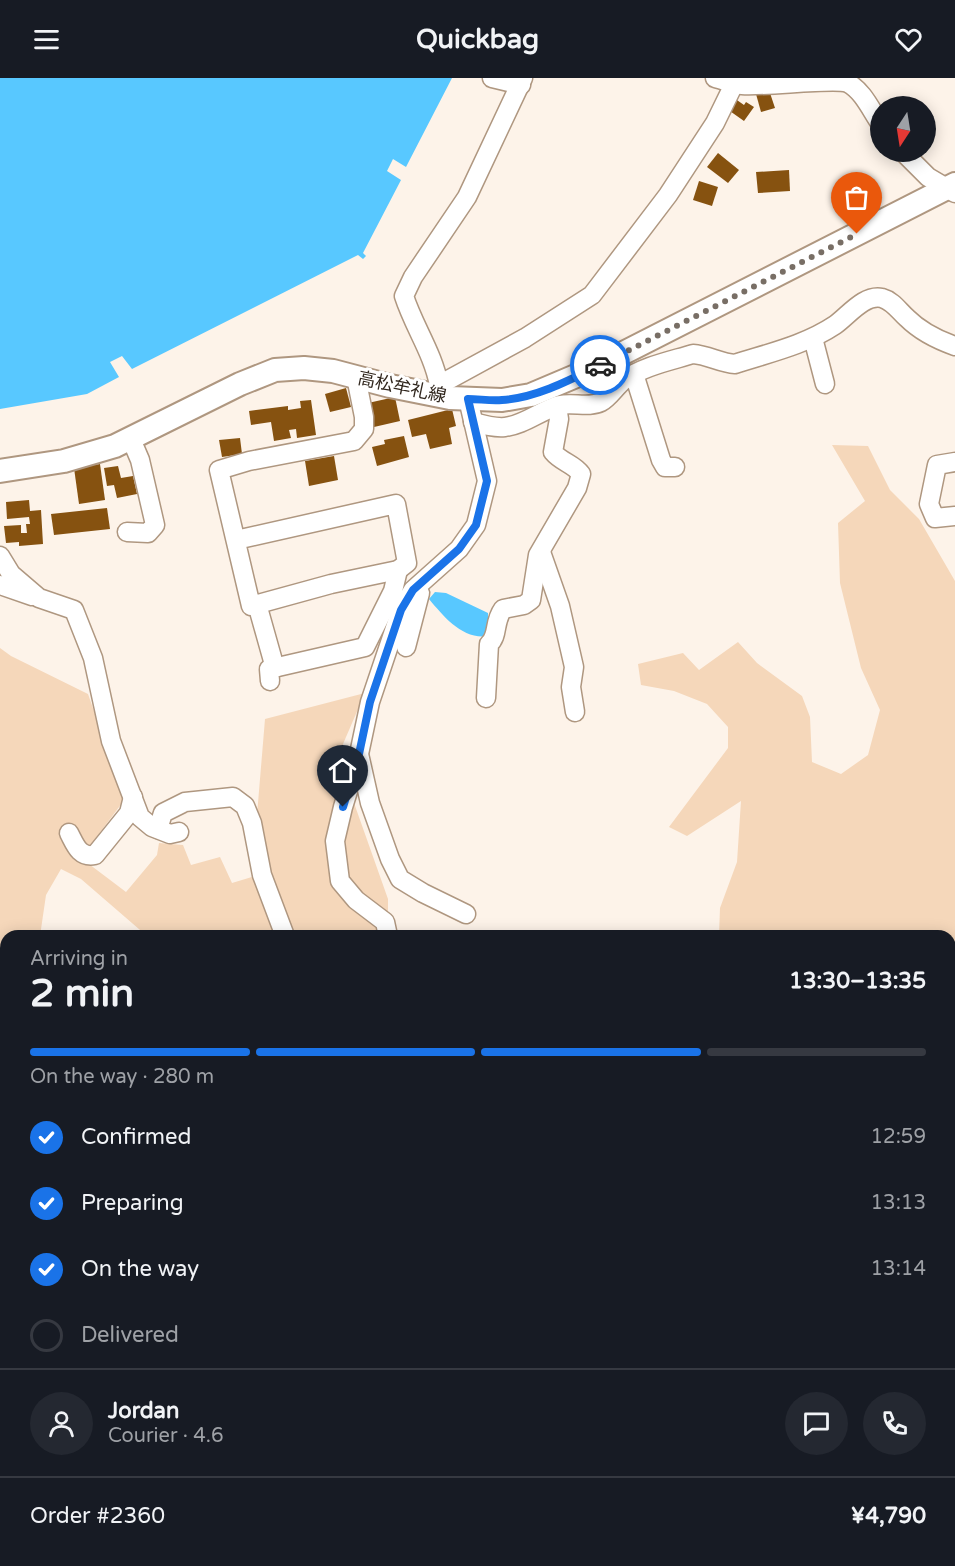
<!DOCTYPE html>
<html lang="en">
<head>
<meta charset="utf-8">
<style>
  :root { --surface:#171b24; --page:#242831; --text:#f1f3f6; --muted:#9ea1a6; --line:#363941; --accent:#1a73e8 }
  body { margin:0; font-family:"Varela Round","Noto Sans JP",sans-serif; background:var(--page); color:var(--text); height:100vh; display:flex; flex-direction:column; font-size:22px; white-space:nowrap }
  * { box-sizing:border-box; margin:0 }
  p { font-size:20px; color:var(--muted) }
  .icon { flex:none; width:33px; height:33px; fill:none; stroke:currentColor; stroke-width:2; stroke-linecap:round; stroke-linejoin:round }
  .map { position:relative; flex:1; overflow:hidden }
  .drawer { position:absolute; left:0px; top:852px; width:956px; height:636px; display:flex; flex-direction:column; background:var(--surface); border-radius:18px 18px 0 0; box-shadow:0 3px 15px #0003 }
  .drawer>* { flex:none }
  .needle { width:39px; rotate:192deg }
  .fabs { position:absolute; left:870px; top:18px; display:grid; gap:12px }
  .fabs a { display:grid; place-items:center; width:66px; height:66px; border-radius:50%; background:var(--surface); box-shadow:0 3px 15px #0003; font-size:30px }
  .pin { position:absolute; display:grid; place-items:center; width:51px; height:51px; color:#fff; margin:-62px -26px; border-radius:50% 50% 50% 0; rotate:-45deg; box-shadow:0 0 6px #0007 }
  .pin .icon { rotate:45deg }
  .courier { position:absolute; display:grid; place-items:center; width:60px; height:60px; margin:-30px; border:4px solid #1a73e8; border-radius:50%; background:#fff; color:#222; box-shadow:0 2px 8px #0007 }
  .overview em { font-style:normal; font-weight:800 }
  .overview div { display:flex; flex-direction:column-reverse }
  .overview { display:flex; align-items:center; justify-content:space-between; height:102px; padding:0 30px }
  h1 { font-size:39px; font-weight:800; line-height:45px }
  .bar { display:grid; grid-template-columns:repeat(4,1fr); gap:9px 6px; align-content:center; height:72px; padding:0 30px }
  .bar i { height:8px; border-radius:4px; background:var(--line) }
  .bar .selected { background:var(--accent) }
  .bar p { grid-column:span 4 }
  .line { display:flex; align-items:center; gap:15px; padding:0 30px; border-top:2px solid var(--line) }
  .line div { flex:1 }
  .round { display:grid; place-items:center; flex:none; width:63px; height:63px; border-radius:32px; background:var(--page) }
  ol { padding:0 30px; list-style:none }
  li { display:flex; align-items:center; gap:18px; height:66px }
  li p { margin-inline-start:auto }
  li .icon { padding:6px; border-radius:50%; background:var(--accent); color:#fff; stroke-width:4 }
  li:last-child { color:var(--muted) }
  li i { width:33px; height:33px; border:3px solid var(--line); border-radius:50% }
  header { display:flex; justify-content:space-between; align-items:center; height:78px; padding:0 30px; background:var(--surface); font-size:27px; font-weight:800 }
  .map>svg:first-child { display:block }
  .green { fill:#f5d7ba }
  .water { fill:#58c8ff }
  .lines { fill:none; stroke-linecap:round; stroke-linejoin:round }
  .river { stroke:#58c8ff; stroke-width:26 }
  .building { fill:#865210 }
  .minor-casing { stroke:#af9780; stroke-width:21 }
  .major-casing { stroke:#af9780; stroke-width:26 }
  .minor { stroke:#fff; stroke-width:18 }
  .major { stroke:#fff; stroke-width:22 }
  .done { stroke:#786e65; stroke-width:6; stroke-dasharray:0 10.8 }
  .route { stroke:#1a73e8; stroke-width:8 }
  .labels { text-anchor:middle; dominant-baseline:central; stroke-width:6; stroke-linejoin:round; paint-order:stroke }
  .street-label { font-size:18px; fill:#31271e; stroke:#fff }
</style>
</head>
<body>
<header><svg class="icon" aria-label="menu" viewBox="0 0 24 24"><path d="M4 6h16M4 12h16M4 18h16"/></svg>Quickbag<svg class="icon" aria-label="heart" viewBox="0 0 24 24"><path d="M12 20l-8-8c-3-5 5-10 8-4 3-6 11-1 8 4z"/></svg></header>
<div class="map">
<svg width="955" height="1488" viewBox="0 0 955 1488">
  <rect width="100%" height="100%" fill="#fdf3e9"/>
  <path class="green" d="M832,367l36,1 22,44 29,29 36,62v985h-955v-918l11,8 77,38 37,105 -44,59 45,34 31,-37 2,-12 24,2 8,20 29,-8 12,26 33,-10 -8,-58 8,-96 100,-26 -22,51 5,42 40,113v37h-241l-66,-57 -20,-10 -15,26 -6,41h-34v624h944v-624h-231l1,-28 17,-46 4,-61 -54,35 -18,-9 59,-79v-21l-21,-23 -33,-13 -33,-6 -3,-21 45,-11 16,17 39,-28 19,21 45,33 8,21 2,45 29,12 27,-19 12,-45 -19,-42 -21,-85 -2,-60 27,-22z"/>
  <g class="water">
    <path d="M0,0h452l-46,89 -13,-8 -6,12 14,9 -38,73 3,3 -3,3 -5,-4 -226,114 -10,-13 -12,6 9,15 -32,17 -87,15z"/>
    <path d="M435,514l11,1 42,20v23c-25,4 -44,-19 -59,-37z"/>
  </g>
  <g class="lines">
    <g class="river">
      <path d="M0,1329h6"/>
      <path d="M433,1482l2,6"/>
    </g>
  </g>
  <g class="building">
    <path d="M769,12l6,18 -14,4 -5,-18z"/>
    <path d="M734,20l10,7 2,-3 8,5 -10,14 -17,-12z"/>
    <path d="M718,75l21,17 -11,13 -21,-16z"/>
    <path d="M789,92l1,21 -32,2 -2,-21z"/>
    <path d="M699,103l19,6 -6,19 -19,-6z"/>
    <path d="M346,310l5,19 -21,5 -5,-18z"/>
    <path d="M395,319l5,24 -26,6 -6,-24z"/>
    <path d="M311,322l5,35 -19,3 -1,-9 -7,1 2,8 -17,3 -3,-19 -20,3 -2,-14 39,-5v4l13,-2 -1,-7z"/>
    <path d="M452,331l4,17 -7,2 3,16 -22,5 -4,-15 -14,3 -4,-17z"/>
    <path d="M404,358l5,21 -32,9 -5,-19 13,-3 -1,-4z"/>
    <path d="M240,360l2,16 -20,3 -3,-17z"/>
    <path d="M334,378l4,24 -29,6 -4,-25z"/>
    <path d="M100,386l5,36 -26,4 -5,-36z"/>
    <path d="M118,388l3,12 12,-2 4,18 -20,4 -3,-13 -7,1 -3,-18z"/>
    <path d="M29,422l1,11 11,-1 2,34 -24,2v-4l-13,1 -2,-17 17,-1v8h6l-1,-9h4l-1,-7 -22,2 -1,-17z"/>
    <path d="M107,430l3,21 -56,6 -3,-21z"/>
  </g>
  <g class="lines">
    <g class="minor-casing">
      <g id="minor">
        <path d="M492,0l29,7"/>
        <path d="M715,0c9,2 18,7 27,7 23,2 92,-7 106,-2 15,8 23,27 32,40"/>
        <path d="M903,74l25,25 27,16"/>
        <path d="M813,260l12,46"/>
        <path d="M634,296l27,86 4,7h10"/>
        <path d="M439,307c-6,-32 -25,-58 -35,-89l9,-19 54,-80 56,-119"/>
        <path d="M435,317l4,-10 86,-47 67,-43 76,-100 47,-72 22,-45"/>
        <path d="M473,344c11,3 21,6 32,5 19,-2 36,-17 55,-22 13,-3 29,3 41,-3 9,-5 15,-16 23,-22 20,-14 46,-19 69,-26 15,1 27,9 42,10 34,-11 70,-19 100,-39 13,-9 29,-31 47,-27 11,3 17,13 25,20 13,13 31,22 48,28"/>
        <path d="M955,384l-18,3 -8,39 6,14 20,-2"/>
        <path d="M127,454l21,1 7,-8 -15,-65 -9,-21"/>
        <path d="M236,462l160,-36 11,59 -9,7 -67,14 -80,22 -32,-136 30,-9 105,-20 10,-12v-12l-8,-40"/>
        <path d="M541,474l19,54 14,61 -3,20 4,25"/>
        <path d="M0,478l11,18 28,24 35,12 19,48 18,83 29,76 12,10 18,7 9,-2"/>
        <path d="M0,507l32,11"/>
        <path d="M257,526l18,64"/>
        <path d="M406,569l14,-54"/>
        <path d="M270,603l-1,-12 96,-22 28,-56 5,-21"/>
        <path d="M486,620l3,-54c10,-9 4,-21 14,-35l21,-4 7,-5 7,-45 39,-67 4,-14c-7,-10 -20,-12 -28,-22l6,-33 -2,-13"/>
        <path d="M359,678l-16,51 -8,34 5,40 16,19 29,22 3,14"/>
        <path d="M158,751l5,-16 22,-11 48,-5 12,9 7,17 10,52 23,61"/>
        <path d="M69,755c6,11 10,25 26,22l34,-42 4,-16"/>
        <path d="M466,836l-43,-21 -23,-14 -10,-20 -20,-56 -11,-49 11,-52 31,-92 12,-20 46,-41 17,-24 11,-44 -19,-82"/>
        <path d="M765,1482l8,6"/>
      </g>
    </g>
    <g class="major-casing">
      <path id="major" d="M0,393l64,-10 51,-15 125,-62 35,-14 29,-2 29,3 57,15 60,12 52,2 29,-5 59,-25 365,-186"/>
    </g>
    <use href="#minor" class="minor"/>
    <use href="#major" class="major"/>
  </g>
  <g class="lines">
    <path class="done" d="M600,287l257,-131"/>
    <path class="route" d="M343,729l16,-53 11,-52 31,-92 12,-20 46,-41 17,-24 11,-44 -19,-82c11,0 23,2 34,1 34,-2 68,-20 98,-35"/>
  </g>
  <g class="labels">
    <g class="street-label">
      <text transform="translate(402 309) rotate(12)">高松牟礼線</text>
    </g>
  </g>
</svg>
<div class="fabs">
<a><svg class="needle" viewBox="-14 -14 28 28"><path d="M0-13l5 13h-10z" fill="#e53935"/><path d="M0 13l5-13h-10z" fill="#9ea1a6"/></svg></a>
</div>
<div class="pin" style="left:857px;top:156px;background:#ea580c"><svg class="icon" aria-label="bag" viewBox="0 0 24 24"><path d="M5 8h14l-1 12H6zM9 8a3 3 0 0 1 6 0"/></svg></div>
<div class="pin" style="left:343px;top:729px;background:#1f2937"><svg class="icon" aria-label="home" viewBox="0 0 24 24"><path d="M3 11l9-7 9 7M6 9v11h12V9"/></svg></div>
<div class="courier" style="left:600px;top:287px"><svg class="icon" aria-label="car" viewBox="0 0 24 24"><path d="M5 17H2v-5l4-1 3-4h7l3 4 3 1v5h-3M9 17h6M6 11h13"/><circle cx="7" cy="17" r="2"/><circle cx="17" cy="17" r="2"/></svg></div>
<section class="drawer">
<div class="overview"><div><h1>2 min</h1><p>Arriving in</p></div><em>13:30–13:35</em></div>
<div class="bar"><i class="selected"></i><i class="selected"></i><i class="selected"></i><i></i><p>On the way · 280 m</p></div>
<ol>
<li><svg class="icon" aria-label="check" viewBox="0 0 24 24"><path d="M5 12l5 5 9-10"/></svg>Confirmed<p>12:59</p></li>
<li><svg class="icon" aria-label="check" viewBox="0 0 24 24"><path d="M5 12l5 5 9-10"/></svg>Preparing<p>13:13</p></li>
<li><svg class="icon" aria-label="check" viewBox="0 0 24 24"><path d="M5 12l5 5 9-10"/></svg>On the way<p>13:14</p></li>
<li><i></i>Delivered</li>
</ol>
<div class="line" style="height:108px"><a class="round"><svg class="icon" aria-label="person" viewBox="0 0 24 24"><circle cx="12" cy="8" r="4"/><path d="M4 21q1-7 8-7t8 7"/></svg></a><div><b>Jordan</b><p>Courier · 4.6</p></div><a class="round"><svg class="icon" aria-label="chat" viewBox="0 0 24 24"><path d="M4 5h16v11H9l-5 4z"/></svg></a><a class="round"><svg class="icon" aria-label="phone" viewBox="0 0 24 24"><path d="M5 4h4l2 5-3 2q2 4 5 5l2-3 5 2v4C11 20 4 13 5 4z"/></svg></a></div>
<div class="line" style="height:78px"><div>Order #2360</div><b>¥4,790</b></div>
</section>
</div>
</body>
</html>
